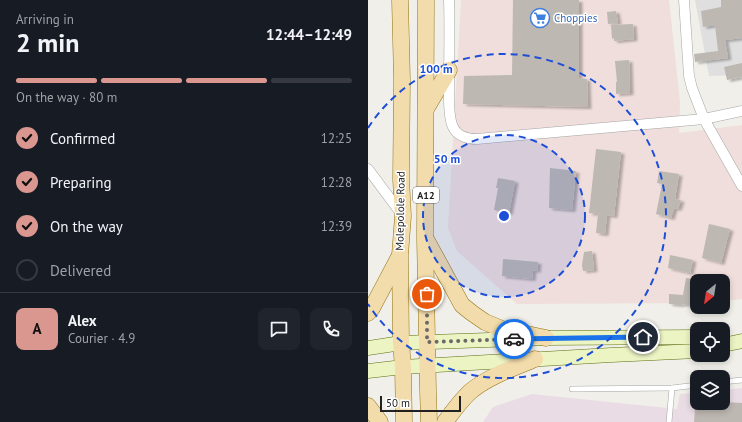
<!DOCTYPE html>
<html lang="en">
<head>
<meta charset="utf-8">
<style>
  :root { --surface:#171b24; --page:#20242c; --text:#f1f3f6; --muted:#9ea1a6; --line:#363941; --accent:#da9790 }
  body { margin:0; font-family:"PT Sans",sans-serif; background:var(--page); color:var(--text); height:100vh; display:flex; flex-direction:column; font-size:15px; white-space:nowrap }
  * { box-sizing:border-box; margin:0 }
  p { font-size:13px; color:var(--muted) }
  .icon { flex:none; width:22px; height:22px; fill:none; stroke:currentColor; stroke-width:2; stroke-linecap:round; stroke-linejoin:round }
  .map { position:relative; flex:1; overflow:hidden }
  .sheet { display:flex; flex-direction:column; background:var(--surface); width:368px }
  .sheet>* { flex:none }
  .needle { width:26px; rotate:210deg }
  .controls { position:absolute; left:322px; top:274px; display:grid; gap:8px }
  .controls a { display:grid; place-items:center; width:40px; height:40px; border-radius:8px; background:var(--surface); box-shadow:0 2px 6px #0003; font-size:20px }
  .scale { position:absolute; left:12px; bottom:10px; width:81px; box-sizing:border-box; padding-left:4px; border:2px solid #212121; border-top:0; font-size:11px; line-height:14px; white-space:nowrap; color:#212121; -webkit-text-stroke:3px #fff; paint-order:stroke }
  .pin { position:absolute; display:grid; place-items:center; width:34px; height:34px; color:#fff; margin:-17px; border:2px solid #fff; border-radius:50%; box-shadow:0 1px 4px #0007 }
  .courier { position:absolute; display:grid; place-items:center; width:40px; height:40px; margin:-20px; border:3px solid #1a73e8; border-radius:50%; background:#fff; color:#222; box-shadow:0 1px 5px #0007 }
  .headline em { font-style:normal; font-weight:700 }
  .headline div { display:flex; flex-direction:column-reverse }
  .headline { display:flex; align-items:center; justify-content:space-between; height:68px; padding:0 16px }
  h1 { font-size:26px; font-weight:700; line-height:30px }
  .bar { display:grid; grid-template-columns:repeat(4,1fr); gap:6px 4px; align-content:center; height:48px; padding:0 16px }
  .bar i { height:5px; border-radius:3px; background:var(--line) }
  .bar .selected { background:var(--accent) }
  .bar p { grid-column:span 4 }
  .line { display:flex; align-items:center; gap:10px; padding:0 16px; border-top:1px solid var(--line) }
  .line div { flex:1 }
  .round { display:grid; place-items:center; flex:none; width:42px; height:42px; border-radius:8px; background:var(--page) }
  ol { padding:0 16px; list-style:none }
  li { display:flex; align-items:center; gap:12px; height:44px }
  li p { margin-inline-start:auto }
  li .icon { padding:4px; border-radius:50%; background:var(--accent); color:#111; stroke-width:4 }
  li:last-child { color:var(--muted) }
  li i { width:22px; height:22px; border:2px solid var(--line); border-radius:50% }
  main { display:flex; flex:1; min-height:0 }
  .map>svg:first-child { display:block }
  .residential { fill:#dfdfdf }
  .commercial { fill:#efdedb }
  .industrial { fill:#e9dce5 }
  .building { fill:#beb8b2; filter:url(#shadow) }
  .lines { fill:none; stroke-linecap:round; stroke-linejoin:round }
  .service-casing { stroke:#a5a5a5; stroke-width:6 }
  .minor-casing { stroke:#a5a5a5; stroke-width:11 }
  .secondary-casing { stroke:#5c7010; stroke-width:15 }
  .primary-casing { stroke:#90730f; stroke-width:17 }
  .service { stroke:#fff; stroke-width:5 }
  .minor { stroke:#fff; stroke-width:10 }
  .secondary { stroke:#ecf4c4; stroke-width:14 }
  .primary { stroke:#f3dcab; stroke-width:16 }
  .done { stroke:#6a6967; stroke-width:4; stroke-dasharray:0 7.2 }
  .route { stroke:#1a73e8; stroke-width:5 }
  .ring { fill:none; stroke:#1d4ed8; stroke-width:2; stroke-dasharray:7 5 }
  .labels { text-anchor:middle; dominant-baseline:central; stroke-width:3; stroke-linejoin:round; paint-order:stroke }
  .shield { fill:#fff; stroke:#646464; stroke-width:1 }
  .shield-label { font-size:10px; font-weight:bold; fill:#212121 }
  .shop-label { font-size:11px; fill:#366cbe; stroke:#fff; text-anchor:start }
  .street-label { font-size:11px; fill:#212121; stroke:#fff }
  .centre { fill:#1d4ed8; stroke:#fff; stroke-width:2 }
  .ring-label { font-size:12px; text-anchor:middle; font-weight:bold; fill:#1d4ed8; stroke:#fff; stroke-width:3; stroke-linejoin:round; paint-order:stroke }
</style>
</head>
<body>
<main>
<section class="sheet">
<div class="headline"><div><h1>2 min</h1><p>Arriving in</p></div><em>12:44–12:49</em></div>
<div class="bar"><i class="selected"></i><i class="selected"></i><i class="selected"></i><i></i><p>On the way · 80 m</p></div>
<ol>
<li><svg class="icon" aria-label="check" viewBox="0 0 24 24"><path d="M5 12l5 5 9-10"/></svg>Confirmed<p>12:25</p></li>
<li><svg class="icon" aria-label="check" viewBox="0 0 24 24"><path d="M5 12l5 5 9-10"/></svg>Preparing<p>12:28</p></li>
<li><svg class="icon" aria-label="check" viewBox="0 0 24 24"><path d="M5 12l5 5 9-10"/></svg>On the way<p>12:39</p></li>
<li><i></i>Delivered</li>
</ol>
<div class="line" style="height:72px"><b class="round" style="background:var(--accent);color:#111">A</b><div><b>Alex</b><p>Courier · 4.9</p></div><a class="round"><svg class="icon" aria-label="chat" viewBox="0 0 24 24"><path d="M4 5h16v11H9l-5 4z"/></svg></a><a class="round"><svg class="icon" aria-label="phone" viewBox="0 0 24 24"><path d="M5 4h4l2 5-3 2q2 4 5 5l2-3 5 2v4C11 20 4 13 5 4z"/></svg></a></div>
</section>
<div class="map">
<svg width="374" height="422" viewBox="0 0 374 422">
  <defs>
    <filter id="shadow"><feDropShadow dx="3.5" dy="2" stdDeviation="1" flood-color="#0004"/></filter>
  </defs>
  <rect width="100%" height="100%" fill="#f1efe9"/>
  <path class="residential" d="M327,0h47v75l-33,1z"/>
  <path class="commercial" d="M93,0h208l11,102 -1,31 63,-8v174l-19,2v-20h-26v22l-180,1 -60,-53 -9,-23z"/>
  <path class="industrial" d="M374,388v34h-259l10,-15 39,-13 145,15 3,-15 17,-1v10h26v-13z"/>
  <g class="building">
    <path d="M145,0h66v78l8,1 1,28 -125,-3 1,-28 48,-1z"/>
    <path d="M353,0h21v38l-17,2 3,18 -33,4 -1,-8 24,-3 -3,-26 -12,2 -2,-16 20,-4z"/>
    <path d="M248,11l2,12 -10,1 -1,-12z"/>
    <path d="M265,24l1,15 -20,2v-3l-2,1 -1,-14z"/>
    <path d="M261,60l1,33 -14,1v-12h1l-2,-21z"/>
    <path d="M374,63v14l-15,3 -3,-13z"/>
    <path d="M228,149l25,3 -7,64 -7,-1 -2,19 -9,-1 2,-19 -9,-1z"/>
    <path d="M182,168l26,3 -4,39 -23,-2z"/>
    <path d="M291,171l20,3 -4,25 6,1 -3,9 -4,-1 -3,10 -15,-4 6,-30 -5,-1z"/>
    <path d="M130,178l17,3 -6,32 -15,-3 4,-22h-2z"/>
    <path d="M341,224l21,5 -9,34 -19,-5z"/>
    <path d="M224,251l2,19 -11,1 -1,-6 2,-13z"/>
    <path d="M302,255l23,5 -3,13 -22,-5z"/>
    <path d="M135,259l35,3 -1,9 -4,-1 -1,9 -30,-3z"/>
    <path d="M318,278l11,2v19l-1,7 -15,-2v1l-12,-1v-10l14,1z"/>
    <path d="M355,402l19,1v19h-48l1,-13 13,1 1,-7h14z"/>
  </g>
  <g class="lines">
    <g class="service-casing">
      <g id="service">
        <path d="M355,382l19,-2"/>
        <path d="M204,389l100,-1 25,-3"/>
        <path d="M301,422l3,-34"/>
      </g>
    </g>
    <g class="minor-casing">
      <g id="minor">
        <path d="M81,0c1,29 0,58 0,87 0,11 -1,30 4,40 4,9 15,12 24,12l227,-20 38,-8"/>
        <path d="M316,0l5,76 3,12 12,31 38,67"/>
        <path d="M0,169l35,47"/>
      </g>
    </g>
    <g class="secondary-casing">
      <g id="secondary">
        <path d="M355,345l19,-4"/>
        <path d="M0,348l33,-5 145,-5 151,-1"/>
        <path d="M0,371l35,-4 208,-12 86,-4"/>
      </g>
    </g>
    <g class="primary-casing">
      <g id="primary">
        <path d="M32,0l2,80 -1,99 2,37 -3,39 1,88 2,24 1,55"/>
        <path d="M58,0l-1,238 3,152 1,32"/>
        <path d="M58,109l23,-39"/>
        <path d="M59,241l24,44 11,20 10,8 13,9 17,7 44,9"/>
        <path d="M0,313l4,-5 27,-51"/>
        <path d="M0,406l12,16"/>
        <path d="M77,422c8,-11 16,-22 26,-31 18,-15 43,-23 64,-32"/>
      </g>
    </g>
    <use href="#service" class="service"/>
    <use href="#minor" class="minor"/>
    <use href="#secondary" class="secondary"/>
    <use href="#primary" class="primary"/>
  </g>
  <g class="lines">
    <path class="done" d="M59,294v48l87,-3"/>
    <path class="route" d="M146,339l129,-2"/>
  </g>
  <circle cx="136" cy="216" r="81" fill="#1d4ed8" fill-opacity=".12"/>
  <g class="ring">
    <circle cx="136" cy="216" r="81"/>
    <path d="M0 128A162 162 0 1 1 0 304"/>
  </g>
  <defs>
    <g id="supermarket-ring" transform="scale(1)"><circle r="9.5" fill="#fff" stroke="#3f7fe0" stroke-width="1.5"/><path d="M-6-5.5h2.5l.6 2H6L4.5 2H-2.5L-4.4-4H-6ZM-1.5 3.2a1.3 1.3 0 1 0 .1 0ZM3 3.2a1.3 1.3 0 1 0 .1 0Z" fill="#3f7fe0"/></g>
  </defs>
  <g fill-rule="evenodd">
    <use href="#supermarket-ring" x="172" y="18"/>
  </g>
  <g class="labels">
    <rect class="shield" x="45" y="187" width="26" height="16" rx="3"/>
    <g class="shield-label">
      <text x="58" y="195">A12</text>
    </g>
    <g class="shop-label">
      <text x="186" y="18">Choppies</text>
    </g>
    <g class="street-label">
      <text transform="translate(32 211) rotate(-89)">Molepolole Road</text>
    </g>
  </g>
  <circle cx="136" cy="216" r="6" class="centre"/>
  <g class="ring-label">
    <text x="68" y="73">100 m</text>
    <text x="79" y="163">50 m</text>
  </g>
</svg>
<div class="controls">
<a><svg class="needle" viewBox="-14 -14 28 28"><path d="M0-13l5 13h-10z" fill="#e53935"/><path d="M0 13l5-13h-10z" fill="#9ea1a6"/></svg></a>
<a><svg class="icon" aria-label="locate" viewBox="0 0 24 24"><circle cx="12" cy="12" r="6"/><path d="M12 2v4M12 18v4M2 12h4M18 12h4"/></svg></a>
<a><svg class="icon" aria-label="layers" viewBox="0 0 24 24"><path d="M12 4l9 5-9 5-9-5zM3 14l9 5 9-5"/></svg></a>
</div>
<div class="scale">50 m</div>
<div class="pin" style="left:59px;top:294px;background:#ea580c"><svg class="icon" aria-label="bag" viewBox="0 0 24 24"><path d="M5 8h14l-1 12H6zM9 8a3 3 0 0 1 6 0"/></svg></div>
<div class="pin" style="left:275px;top:337px;background:#1f2937"><svg class="icon" aria-label="home" viewBox="0 0 24 24"><path d="M3 11l9-7 9 7M6 9v11h12V9"/></svg></div>
<div class="courier" style="left:146px;top:339px"><svg class="icon" aria-label="car" viewBox="0 0 24 24"><path d="M5 17H2v-5l4-1 3-4h7l3 4 3 1v5h-3M9 17h6M6 11h13"/><circle cx="7" cy="17" r="2"/><circle cx="17" cy="17" r="2"/></svg></div>
</div>
</main>
</body>
</html>
